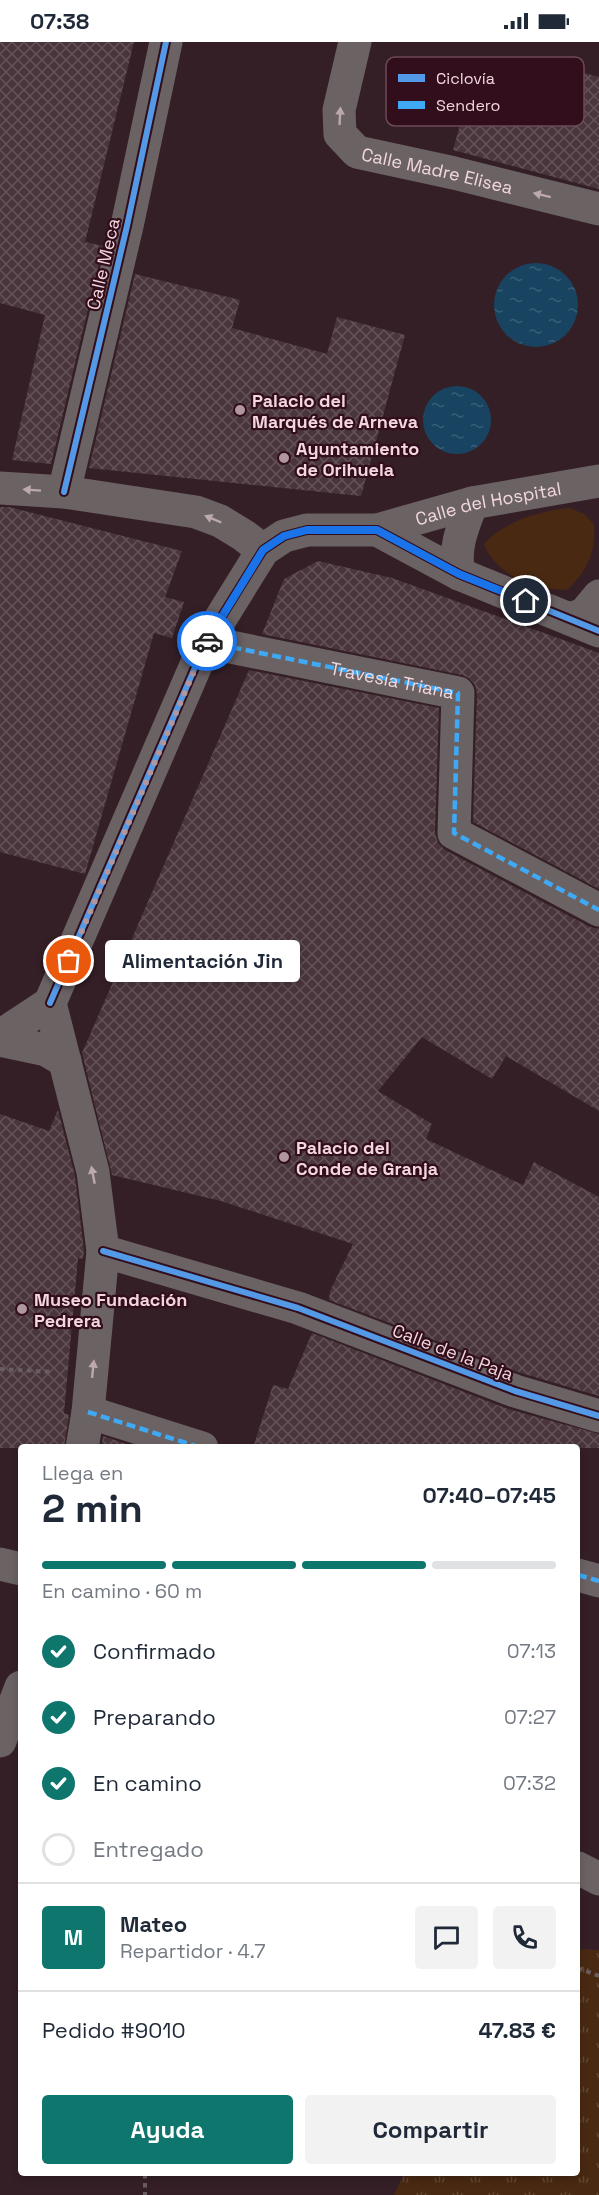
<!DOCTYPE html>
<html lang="es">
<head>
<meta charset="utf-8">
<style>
  :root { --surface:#fff; --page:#f2f2f3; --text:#1f2937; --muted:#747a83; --line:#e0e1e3; --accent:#0f766e }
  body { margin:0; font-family:"Space Grotesk",sans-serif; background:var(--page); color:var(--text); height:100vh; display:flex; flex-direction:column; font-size:22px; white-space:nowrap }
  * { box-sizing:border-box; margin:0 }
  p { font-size:20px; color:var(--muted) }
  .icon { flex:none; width:33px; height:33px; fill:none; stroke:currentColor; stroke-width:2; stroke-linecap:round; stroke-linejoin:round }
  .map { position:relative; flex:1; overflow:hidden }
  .panel { position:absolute; left:18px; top:1402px; width:562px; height:732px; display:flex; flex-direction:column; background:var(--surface); border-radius:6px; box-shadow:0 3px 9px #0003 }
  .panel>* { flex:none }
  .pin { position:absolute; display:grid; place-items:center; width:51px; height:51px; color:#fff; margin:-26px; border:3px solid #fff; border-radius:50%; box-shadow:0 2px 6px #0007 }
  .courier { position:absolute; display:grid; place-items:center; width:60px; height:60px; margin:-30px; border:4px solid #1a73e8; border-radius:50%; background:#fff; color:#222; box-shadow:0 2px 8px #0007 }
  .bubble { position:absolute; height:42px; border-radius:6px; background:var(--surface); box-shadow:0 3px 9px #0003; font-size:20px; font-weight:700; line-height:42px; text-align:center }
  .overview em { font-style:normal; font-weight:700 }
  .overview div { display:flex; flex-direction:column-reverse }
  .overview { display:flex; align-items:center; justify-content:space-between; height:102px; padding:0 24px }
  h1 { font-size:39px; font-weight:700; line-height:45px }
  .bar { display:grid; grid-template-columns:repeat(4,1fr); gap:9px 6px; align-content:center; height:72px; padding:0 24px }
  .bar i { height:8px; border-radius:4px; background:var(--line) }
  .bar .on { background:var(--accent) }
  .bar p { grid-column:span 4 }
  .line { display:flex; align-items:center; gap:15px; padding:0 24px; border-top:2px solid var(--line) }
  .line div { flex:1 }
  .round { display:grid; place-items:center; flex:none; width:63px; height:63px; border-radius:6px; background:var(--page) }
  ol { padding:0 24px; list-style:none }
  li { display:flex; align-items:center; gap:18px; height:66px }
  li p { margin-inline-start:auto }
  li .icon { padding:6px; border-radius:50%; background:var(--accent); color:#fff; stroke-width:4 }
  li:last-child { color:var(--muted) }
  li i { width:33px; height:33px; border:3px solid var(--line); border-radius:50% }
  .primary-button { display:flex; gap:12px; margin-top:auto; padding:12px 24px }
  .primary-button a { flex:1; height:69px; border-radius:6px; background:var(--accent); color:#fff; font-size:24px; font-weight:700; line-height:69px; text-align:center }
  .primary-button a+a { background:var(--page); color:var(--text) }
  .status { display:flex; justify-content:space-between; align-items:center; height:42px; padding:0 30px; background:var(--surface); direction:ltr }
  .status svg { height:16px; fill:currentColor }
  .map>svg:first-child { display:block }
  .grass { fill:url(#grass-tufts) }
  .green { fill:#492911 }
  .water { fill:url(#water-ripples) }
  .building { fill:url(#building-cross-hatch) }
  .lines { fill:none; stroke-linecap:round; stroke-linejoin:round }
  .path { stroke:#6a5d62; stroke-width:4; stroke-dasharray:4.5 4.5; stroke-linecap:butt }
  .pedestrian { stroke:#6b6264; stroke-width:33 }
  .minor { stroke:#6b6264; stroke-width:33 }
  .tertiary { stroke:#6b6264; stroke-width:33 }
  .quiet { stroke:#3fa9f5; stroke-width:4.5; stroke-dasharray:9 4.5; stroke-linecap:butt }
  .cycleway-casing { stroke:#320d1b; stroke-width:10 }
  .cycleway { stroke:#5399e6; stroke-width:6 }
  .oneway { fill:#bca8ad }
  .done { stroke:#b0979e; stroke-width:6; stroke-dasharray:0 10.8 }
  .route { stroke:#1a73e8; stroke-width:8 }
  .poi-dot { fill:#b0979e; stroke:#320d1b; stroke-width:2 }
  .labels { text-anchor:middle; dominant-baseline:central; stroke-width:4.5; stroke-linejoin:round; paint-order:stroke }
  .street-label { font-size:18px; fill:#f2d7de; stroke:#320d1b }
  .poi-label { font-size:18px; font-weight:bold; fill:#f2d7de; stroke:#320d1b; text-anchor:start }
  .key { fill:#320d1b; stroke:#6c4a56; stroke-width:1.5 }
  .key-label { font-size:16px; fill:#f2d7de }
</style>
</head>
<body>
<div class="status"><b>07:38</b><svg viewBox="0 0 49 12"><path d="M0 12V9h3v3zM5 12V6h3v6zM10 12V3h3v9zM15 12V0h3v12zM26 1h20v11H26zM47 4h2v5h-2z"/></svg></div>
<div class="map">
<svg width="599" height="2153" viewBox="0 0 599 2153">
  <defs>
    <pattern id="grass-tufts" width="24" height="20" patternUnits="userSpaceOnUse" patternTransform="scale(1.5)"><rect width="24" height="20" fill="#492911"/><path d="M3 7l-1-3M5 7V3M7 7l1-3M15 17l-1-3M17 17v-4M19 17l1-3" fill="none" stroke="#644733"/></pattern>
    <pattern id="water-ripples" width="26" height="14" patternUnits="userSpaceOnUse" patternTransform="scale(1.5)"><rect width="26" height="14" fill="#184461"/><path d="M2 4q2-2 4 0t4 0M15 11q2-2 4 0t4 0" fill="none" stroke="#3a5e77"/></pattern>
    <pattern id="building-cross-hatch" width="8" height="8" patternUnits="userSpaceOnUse" patternTransform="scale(1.5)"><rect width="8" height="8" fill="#49363c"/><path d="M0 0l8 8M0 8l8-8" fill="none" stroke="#645258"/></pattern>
  </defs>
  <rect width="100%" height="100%" fill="#351f27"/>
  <path class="grass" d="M578,1907l21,1v245h-205l10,-21h174z"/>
  <path class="green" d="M570,466l14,6 10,10c2,27 -6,47 -27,66 -9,-1 -20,0 -28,-3 -22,-5 -48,-22 -55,-43 19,-22 57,-34 86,-36z"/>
  <g class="water">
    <circle cx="536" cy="263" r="42"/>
    <circle cx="457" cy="378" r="34"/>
  </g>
  <g class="building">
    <path d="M0,0h134l-49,200 18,4 -52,218 -39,-4 33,-145 -45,-12z"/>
    <path d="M544,20l55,15v112l-146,-39 22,-80 62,17z"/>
    <path d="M135,232l105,26 -8,28 95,26 10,-37 68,18 -44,161 -272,-28z"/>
    <path d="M0,465h9l173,44 -17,46 19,5 -12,36 -18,-5 -69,241 -85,-22z"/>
    <path d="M318,519l74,17 207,75v236l-126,-67 4,-128 -2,-9 -6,-7 -7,-3 -200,-41 22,-55z"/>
    <path d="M249,628l190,38 -4,124 3,11 7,7 145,77 9,2v182l-93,-55 -14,23 -70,-42 -44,54 54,33 -6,15 97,46 11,-23 65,35v199l-78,-23 -192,-73 1,-9 23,-47 -132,-43 -109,-26 -30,-122z"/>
    <path d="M58,1068l17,66 9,75 -1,8 -5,-1 -14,155 5,2 -5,33h-64v-334l49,17z"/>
    <path d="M312,1291l196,76 91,25v14h-346l20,-63 15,4z"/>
    <path d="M103,1394l35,12h-37z"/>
  </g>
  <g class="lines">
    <g class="path">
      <path d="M0,1327l53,3"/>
      <path d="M578,1926l21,8"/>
      <path d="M145,2132v21"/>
    </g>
    <g class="pedestrian">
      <path d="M206,600l252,51 -4,140 145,77"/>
      <path d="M88,1370l114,36"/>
      <path d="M578,1533l21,6"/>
    </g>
    <g class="minor">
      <path id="s1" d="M355,0l-16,68 1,24 17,18 97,21 145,36"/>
      <path d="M0,446l64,4 132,20 24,9 23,14 20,15"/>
      <path d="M64,450l63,-266 39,-184"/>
      <path d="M377,488l82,44 140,57"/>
      <path d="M459,532c-6,-25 4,-48 13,-71"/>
      <path d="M570,577l14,-5 15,-18"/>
      <path d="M50,961l43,169 10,79 -15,161 -6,36"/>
      <path d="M0,998l46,10 19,11"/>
      <path d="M103,1209l195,57 217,83 84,25"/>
      <path d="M0,1522l21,5"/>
      <path d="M0,1699l21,-54"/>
      <path d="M578,1826l21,11"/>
    </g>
    <path class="tertiary" id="s2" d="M0,994l50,-33 156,-361 57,-92 21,-14 23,-6h70l95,-27 127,-22"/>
    <g class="quiet">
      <path id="s3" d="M206,600l252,51 -4,140 145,77"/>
      <path d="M88,1370l114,36"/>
      <path d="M578,1533l21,6"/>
    </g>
    <g class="cycleway-casing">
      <g id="cycleway">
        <path d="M64,450l63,-266 39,-184"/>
        <path d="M50,961l156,-361 57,-92 21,-14 23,-6h70l82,44 140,57"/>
        <path d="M103,1209l195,57 217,83 84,25"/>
      </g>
    </g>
    <use href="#cycleway" class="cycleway"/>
  </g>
  <defs><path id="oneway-solid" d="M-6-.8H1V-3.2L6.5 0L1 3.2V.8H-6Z" transform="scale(1.5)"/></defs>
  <g class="oneway">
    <use href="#oneway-solid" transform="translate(340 74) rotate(-87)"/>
    <use href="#oneway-solid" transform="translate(542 153) rotate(-166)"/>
    <use href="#oneway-solid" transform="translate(32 448) rotate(-176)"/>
    <use href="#oneway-solid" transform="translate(213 477) rotate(-157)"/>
    <use href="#oneway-solid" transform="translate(93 1133) rotate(-101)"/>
    <use href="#oneway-solid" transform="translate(93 1327) rotate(-84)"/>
  </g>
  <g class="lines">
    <path class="done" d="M69,919l138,-320"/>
    <path class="route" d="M207,599l56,-91 21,-14 23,-6h70l82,44 67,27"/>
  </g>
  <g class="poi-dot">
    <circle cx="240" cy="368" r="6"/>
    <circle cx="284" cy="416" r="6"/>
    <circle cx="284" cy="1115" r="6"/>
    <circle cx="22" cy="1267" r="6"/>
  </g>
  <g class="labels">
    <g class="street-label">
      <text stroke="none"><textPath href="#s1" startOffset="201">Calle Madre Elisea</textPath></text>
      <text transform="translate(103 222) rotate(-77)">Calle Meca</text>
      <text stroke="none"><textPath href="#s2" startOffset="795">Calle del Hospital</textPath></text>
      <text stroke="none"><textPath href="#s3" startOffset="190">Travesía Triana</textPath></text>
      <text transform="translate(453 1310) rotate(21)">Calle de la Paja</text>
    </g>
    <g class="poi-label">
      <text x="252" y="358">Palacio del<tspan x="252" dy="21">Marqués de Arneva</tspan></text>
      <text x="296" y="406">Ayuntamiento<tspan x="296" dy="21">de Orihuela</tspan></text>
      <text x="296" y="1105">Palacio del<tspan x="296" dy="21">Conde de Granja</tspan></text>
      <text x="34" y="1257">Museo Fundación<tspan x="34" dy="21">Pedrera</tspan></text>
    </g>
  </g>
  <rect x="386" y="15" width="198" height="69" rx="9" class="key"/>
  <rect x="398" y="32" width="27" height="8" fill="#5399e6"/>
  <rect x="398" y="59" width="27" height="8" fill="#3fa9f5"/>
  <g class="key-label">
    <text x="436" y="42">Ciclovía</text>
    <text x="436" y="69">Sendero</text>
  </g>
</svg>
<div class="pin" style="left:69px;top:919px;background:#ea580c"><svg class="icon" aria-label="bag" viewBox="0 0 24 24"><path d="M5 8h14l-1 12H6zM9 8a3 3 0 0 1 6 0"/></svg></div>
<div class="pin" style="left:526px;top:559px;background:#1f2937"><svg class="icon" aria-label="home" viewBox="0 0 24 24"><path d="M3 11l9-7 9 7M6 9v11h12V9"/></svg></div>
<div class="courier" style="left:207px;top:599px"><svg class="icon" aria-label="car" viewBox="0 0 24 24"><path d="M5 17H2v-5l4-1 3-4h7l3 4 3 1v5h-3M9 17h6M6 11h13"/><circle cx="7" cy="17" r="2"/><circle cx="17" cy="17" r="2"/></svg></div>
<div class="bubble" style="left:105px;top:898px;width:195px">Alimentación Jin</div>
<section class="panel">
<div class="overview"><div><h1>2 min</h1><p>Llega en</p></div><em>07:40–07:45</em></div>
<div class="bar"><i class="on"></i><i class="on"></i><i class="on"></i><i></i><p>En camino · 60 m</p></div>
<ol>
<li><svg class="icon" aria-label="check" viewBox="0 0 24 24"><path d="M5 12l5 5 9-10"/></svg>Confirmado<p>07:13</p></li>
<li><svg class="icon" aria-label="check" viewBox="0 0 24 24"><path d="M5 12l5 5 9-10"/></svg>Preparando<p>07:27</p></li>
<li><svg class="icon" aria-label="check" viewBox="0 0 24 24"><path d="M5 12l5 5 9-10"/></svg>En camino<p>07:32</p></li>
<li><i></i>Entregado</li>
</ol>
<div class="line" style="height:108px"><b class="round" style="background:var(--accent);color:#fff">M</b><div><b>Mateo</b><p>Repartidor · 4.7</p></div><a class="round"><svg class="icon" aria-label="chat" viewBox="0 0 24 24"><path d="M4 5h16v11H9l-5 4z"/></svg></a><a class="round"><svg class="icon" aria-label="phone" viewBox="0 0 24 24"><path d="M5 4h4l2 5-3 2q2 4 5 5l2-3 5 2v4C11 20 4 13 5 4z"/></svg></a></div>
<div class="line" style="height:78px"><div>Pedido #9010</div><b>47.83 €</b></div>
<div class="primary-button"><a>Ayuda</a><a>Compartir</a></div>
</section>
</div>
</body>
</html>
